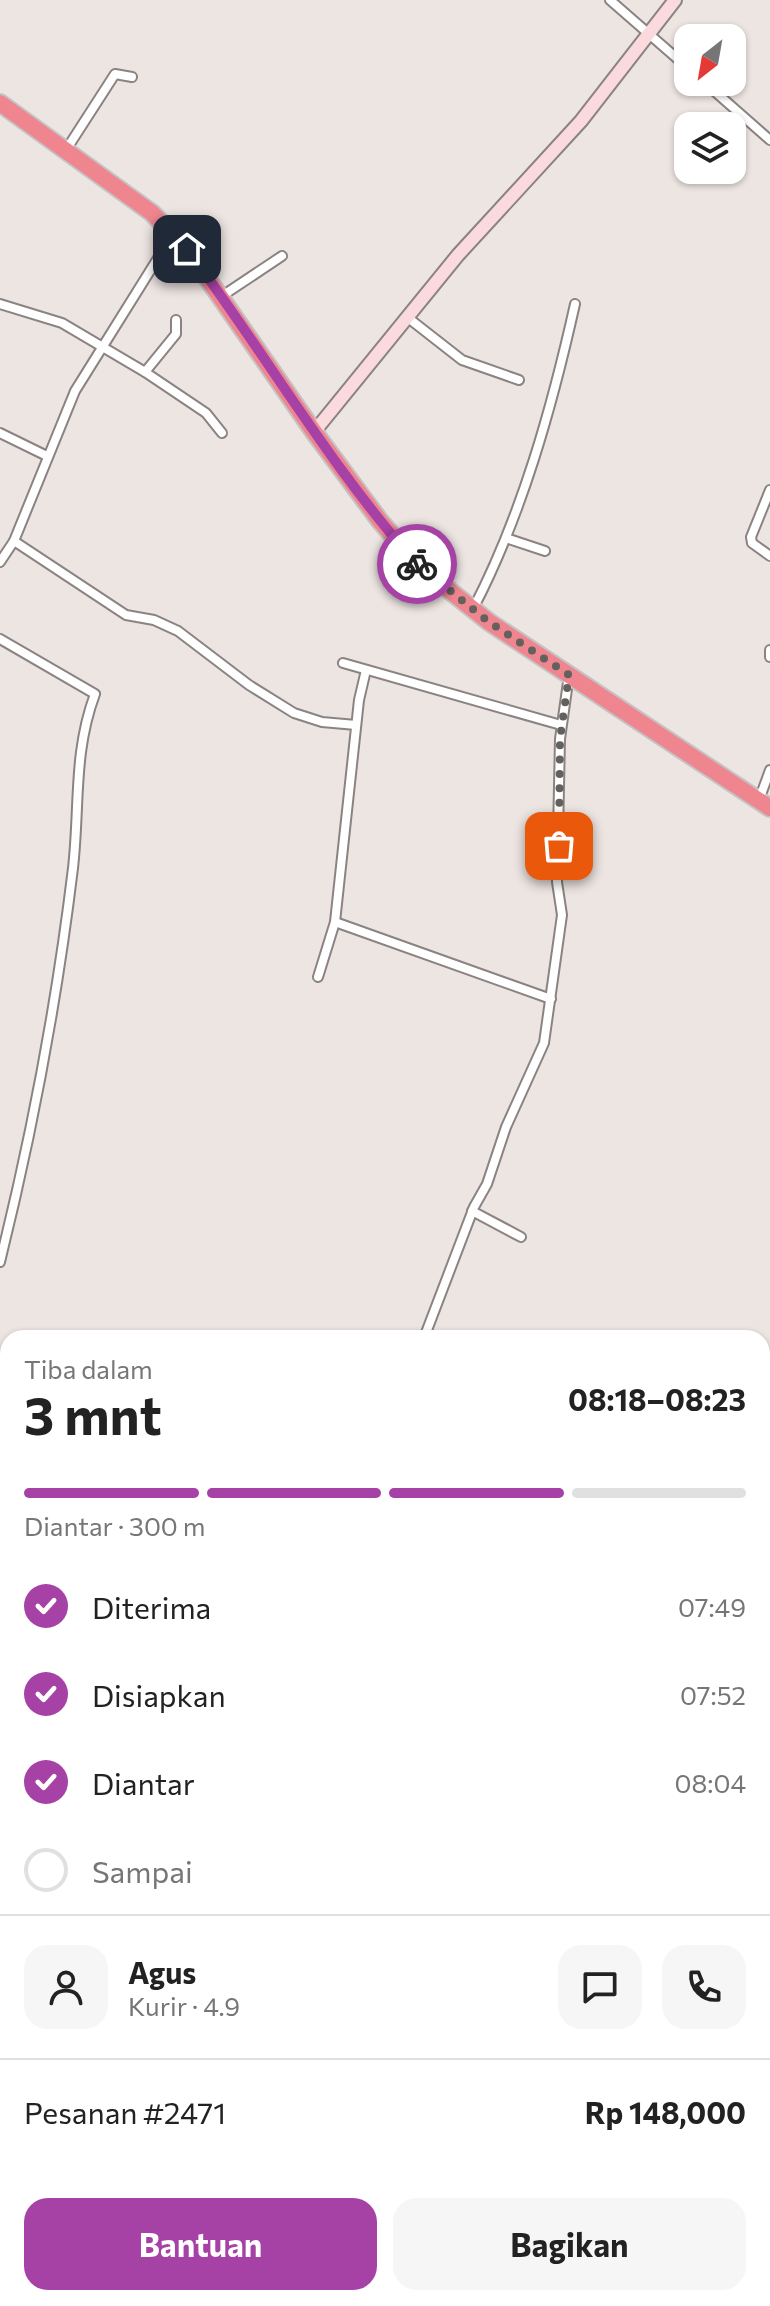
<!DOCTYPE html>
<html lang="id">
<head>
<meta charset="utf-8">
<style>
  :root { --surface:#fff; --page:#f6f6f6; --text:#222; --muted:#767676; --line:#e0e0e0; --accent:#a641a5 }
  body { margin:0; font-family:Commissioner,sans-serif; background:var(--page); color:var(--text); height:100vh; display:flex; flex-direction:column; font-size:30px; white-space:nowrap }
  * { box-sizing:border-box; margin:0 }
  p { font-size:26px; color:var(--muted) }
  .icon { flex:none; width:44px; height:44px; fill:none; stroke:currentColor; stroke-width:2; stroke-linecap:round; stroke-linejoin:round }
  .map { position:relative; flex:1; overflow:hidden }
  .panel { position:absolute; left:0px; top:1330px; width:770px; height:976px; display:flex; flex-direction:column; background:var(--surface); border-radius:24px 24px 0 0; box-shadow:0 2px 6px #0004 }
  .panel>* { flex:none }
  .needle { width:52px; rotate:211deg }
  .buttons { position:absolute; left:674px; top:24px; display:grid; gap:16px }
  .buttons a { display:grid; place-items:center; width:72px; height:72px; border-radius:16px; background:var(--surface); box-shadow:0 2px 6px #0004; font-size:40px }
  .pin { position:absolute; display:grid; place-items:center; width:68px; height:68px; color:#fff; margin:-34px; border-radius:16px; box-shadow:0 4px 12px #0006 }
  .courier { position:absolute; display:grid; place-items:center; width:80px; height:80px; margin:-40px; border:6px solid #a641a5; border-radius:50%; background:#fff; color:#222; box-shadow:0 2px 10px #0007 }
  .summary em { font-style:normal; font-weight:700 }
  .summary div { display:flex; flex-direction:column-reverse }
  .summary { display:flex; align-items:center; justify-content:space-between; height:136px; padding:0 24px }
  h1 { font-size:52px; font-weight:700; line-height:60px }
  .bar { display:grid; grid-template-columns:repeat(4,1fr); gap:12px 8px; align-content:center; height:96px; padding:0 24px }
  .bar i { height:10px; border-radius:6px; background:var(--line) }
  .bar .selected { background:var(--accent) }
  .bar p { grid-column:span 4 }
  .line { display:flex; align-items:center; gap:20px; padding:0 24px; border-top:2px solid var(--line) }
  .line div { flex:1 }
  .round { display:grid; place-items:center; flex:none; width:84px; height:84px; border-radius:24px; background:var(--page) }
  ol { padding:0 24px; list-style:none }
  li { display:flex; align-items:center; gap:24px; height:88px }
  li p { margin-inline-start:auto }
  li .icon { padding:8px; border-radius:50%; background:var(--accent); color:#fff; stroke-width:4 }
  li:last-child { color:var(--muted) }
  li i { width:44px; height:44px; border:4px solid var(--line); border-radius:50% }
  .action { display:flex; gap:16px; margin-top:auto; padding:16px 24px }
  .action a { flex:1; height:92px; border-radius:24px; background:var(--accent); color:#fff; font-size:32px; font-weight:700; line-height:92px; text-align:center }
  .action a+a { background:var(--page); color:var(--text) }
  .map>svg:first-child { display:block }
  .lines { fill:none; stroke-linecap:round; stroke-linejoin:round }
  .street-casing { stroke:#8b8381; stroke-width:12 }
  .secondary-casing { stroke:#8b8381; stroke-width:16 }
  .highway-casing { stroke:#c4c3c3; stroke-width:20 }
  .street { stroke:#fff; stroke-width:8 }
  .secondary { stroke:#fadadd; stroke-width:12 }
  .highway { stroke:#ef858f; stroke-width:16 }
  .done { stroke:#64605e; stroke-width:8; stroke-dasharray:0 14.4 }
  .route { stroke:#a641a5; stroke-width:10 }
</style>
</head>
<body>
<div class="map">
<svg width="770" height="2306" viewBox="0 0 770 2306">
  <rect width="100%" height="100%" fill="#ede5e2"/>
  <g class="lines">
    <g class="street-casing">
      <g id="street">
        <path d="M610,0l78,68"/>
        <path d="M704,82l66,58"/>
        <path d="M66,150l49,-76 17,3"/>
        <path d="M222,296l60,-40"/>
        <path d="M0,304l62,19 83,49 31,-38v-14"/>
        <path d="M407,317l55,43 57,20"/>
        <path d="M145,372l61,41 16,20"/>
        <path d="M0,433l47,23"/>
        <path d="M770,490l-19,47 1,6 18,13"/>
        <path d="M506,538l39,13"/>
        <path d="M14,541l112,74 28,5 24,11 71,54 45,28 28,9 34,3"/>
        <path d="M0,562l14,-21 61,-150 98,-157"/>
        <path d="M473,609c49,-94 79,-202 102,-305"/>
        <path d="M0,639l95,55c-22,59 -15,112 -22,174 -16,133 -41,265 -73,394"/>
        <path d="M770,650v7"/>
        <path d="M343,663l218,62"/>
        <path d="M759,800l11,-30"/>
        <path d="M335,922l216,77"/>
        <path d="M318,977l17,-55 24,-222 7,-30"/>
        <path d="M472,1211l49,26"/>
        <path d="M424,1338l50,-131 13,-23 19,-57 38,-84 18,-128 -5,-33 3,-143 9,-64"/>
        <path d="M0,1528l8,7"/>
        <path d="M762,1588l8,-13"/>
        <path d="M762,1736l8,5"/>
        <path d="M762,1769l8,3"/>
        <path d="M762,2146l8,5"/>
        <path d="M0,2282l8,3"/>
        <path d="M37,2298l15,8"/>
        <path d="M308,2298l13,8"/>
        <path d="M280,2306l3,-8"/>
      </g>
    </g>
    <g class="secondary-casing">
      <path id="secondary" d="M314,432l144,-177 123,-134 94,-121"/>
    </g>
    <g class="highway-casing">
      <path id="highway" d="M0,103l152,110 35,36 127,183 66,89 40,46 69,55 281,186"/>
    </g>
    <use href="#street" class="street"/>
    <use href="#secondary" class="secondary"/>
    <use href="#highway" class="highway"/>
  </g>
  <g class="lines">
    <path class="done" d="M417,564l72,58 80,53 -9,64 -1,107"/>
    <path class="route" d="M187,249c78,104 143,218 230,315"/>
  </g>
</svg>
<div class="buttons">
<a><svg class="needle" viewBox="-14 -14 28 28"><path d="M0-13l5 13h-10z" fill="#e53935"/><path d="M0 13l5-13h-10z" fill="#767676"/></svg></a>
<a><svg class="icon" aria-label="layers" viewBox="0 0 24 24"><path d="M12 4l9 5-9 5-9-5zM3 14l9 5 9-5"/></svg></a>
</div>
<div class="pin" style="left:559px;top:846px;background:#ea580c"><svg class="icon" aria-label="bag" viewBox="0 0 24 24"><path d="M5 8h14l-1 12H6zM9 8a3 3 0 0 1 6 0"/></svg></div>
<div class="pin" style="left:187px;top:249px;background:#1f2937"><svg class="icon" aria-label="home" viewBox="0 0 24 24"><path d="M3 11l9-7 9 7M6 9v11h12V9"/></svg></div>
<div class="courier" style="left:417px;top:564px"><svg class="icon" aria-label="bike" viewBox="0 0 24 24"><circle cx="6" cy="16" r="4"/><circle cx="18" cy="16" r="4"/><path d="M6 16l4-8h5l3 8M10 8l3 8H6M13 5h3"/></svg></div>
<section class="panel">
<div class="summary"><div><h1>3 mnt</h1><p>Tiba dalam</p></div><em>08:18–08:23</em></div>
<div class="bar"><i class="selected"></i><i class="selected"></i><i class="selected"></i><i></i><p>Diantar · 300 m</p></div>
<ol>
<li><svg class="icon" aria-label="check" viewBox="0 0 24 24"><path d="M5 12l5 5 9-10"/></svg>Diterima<p>07:49</p></li>
<li><svg class="icon" aria-label="check" viewBox="0 0 24 24"><path d="M5 12l5 5 9-10"/></svg>Disiapkan<p>07:52</p></li>
<li><svg class="icon" aria-label="check" viewBox="0 0 24 24"><path d="M5 12l5 5 9-10"/></svg>Diantar<p>08:04</p></li>
<li><i></i>Sampai</li>
</ol>
<div class="line" style="height:144px"><a class="round"><svg class="icon" aria-label="person" viewBox="0 0 24 24"><circle cx="12" cy="8" r="4"/><path d="M4 21q1-7 8-7t8 7"/></svg></a><div><b>Agus</b><p>Kurir · 4.9</p></div><a class="round"><svg class="icon" aria-label="chat" viewBox="0 0 24 24"><path d="M4 5h16v11H9l-5 4z"/></svg></a><a class="round"><svg class="icon" aria-label="phone" viewBox="0 0 24 24"><path d="M5 4h4l2 5-3 2q2 4 5 5l2-3 5 2v4C11 20 4 13 5 4z"/></svg></a></div>
<div class="line" style="height:104px"><div>Pesanan #2471</div><b>Rp 148,000</b></div>
<div class="action"><a>Bantuan</a><a>Bagikan</a></div>
</section>
</div>
</body>
</html>
